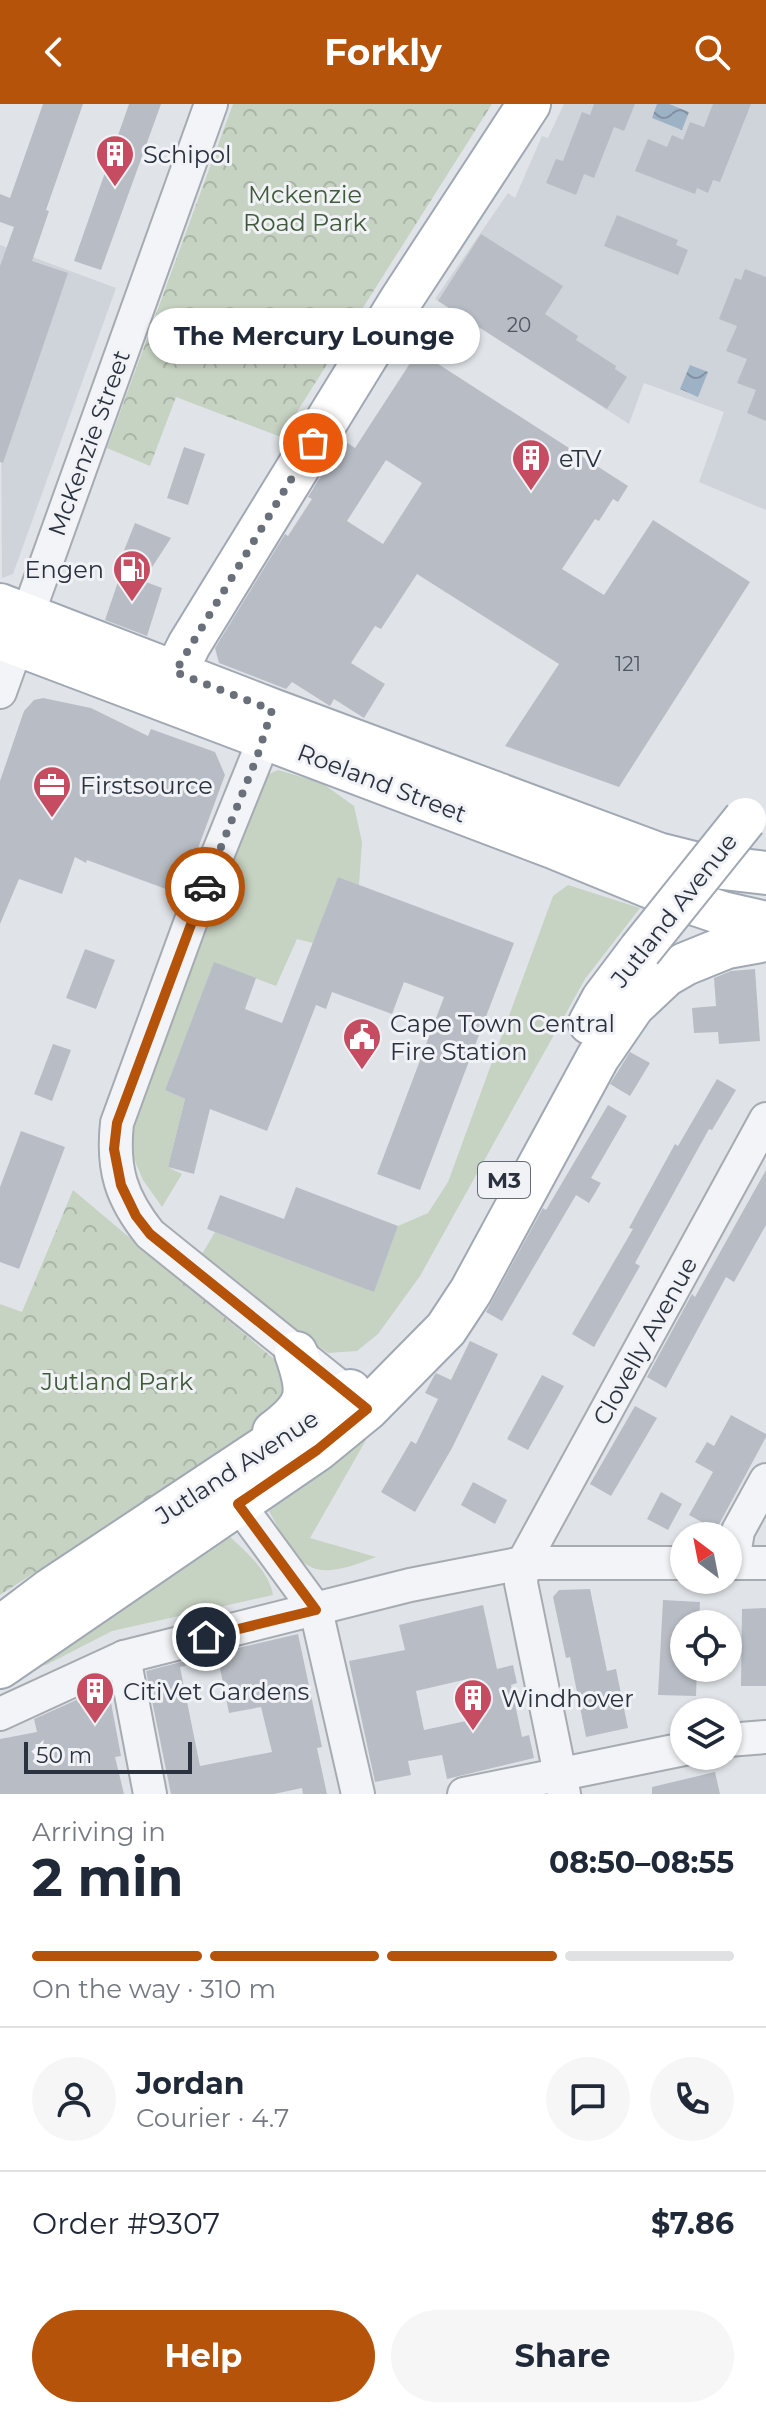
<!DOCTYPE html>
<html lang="en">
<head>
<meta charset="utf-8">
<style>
  :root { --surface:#fff; --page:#f6f6f7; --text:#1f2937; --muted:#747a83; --line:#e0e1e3; --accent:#b45309 }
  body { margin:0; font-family:Montserrat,sans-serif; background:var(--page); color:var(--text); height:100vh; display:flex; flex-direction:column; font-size:30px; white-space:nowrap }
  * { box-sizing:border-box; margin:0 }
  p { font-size:26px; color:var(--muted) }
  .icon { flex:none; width:44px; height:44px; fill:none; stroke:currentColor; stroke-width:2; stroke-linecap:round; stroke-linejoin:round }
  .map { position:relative; height:1690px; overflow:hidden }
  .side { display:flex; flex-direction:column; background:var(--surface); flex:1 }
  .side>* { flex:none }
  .needle { width:52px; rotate:328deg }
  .fabs { position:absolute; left:670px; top:1418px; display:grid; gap:16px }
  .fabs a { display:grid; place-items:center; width:72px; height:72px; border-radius:50%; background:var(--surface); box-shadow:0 2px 6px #0004; font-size:40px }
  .scale { position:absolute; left:24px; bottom:20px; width:168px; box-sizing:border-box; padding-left:8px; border:4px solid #2a323f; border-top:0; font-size:22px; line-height:28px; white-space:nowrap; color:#2a323f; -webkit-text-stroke:6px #f0f2f6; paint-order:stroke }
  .pin { position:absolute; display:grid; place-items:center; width:68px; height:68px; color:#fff; margin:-34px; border:4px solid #fff; border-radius:50%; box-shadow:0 2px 8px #0007 }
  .courier { position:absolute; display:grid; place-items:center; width:80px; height:80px; margin:-40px; border:6px solid #b45309; border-radius:50%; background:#fff; color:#222; box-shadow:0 2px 10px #0007 }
  .bubble { position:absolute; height:56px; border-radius:28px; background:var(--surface); box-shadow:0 2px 6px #0004; font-size:26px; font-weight:700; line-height:56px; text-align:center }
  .headline em { font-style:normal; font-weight:700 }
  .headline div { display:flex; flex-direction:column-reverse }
  .headline { display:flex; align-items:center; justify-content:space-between; height:136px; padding:0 32px }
  h1 { font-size:52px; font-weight:700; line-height:60px }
  .bar { display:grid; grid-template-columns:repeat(4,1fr); gap:12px 8px; align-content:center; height:96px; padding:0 32px }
  .bar i { height:10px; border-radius:6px; background:var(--line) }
  .bar .on { background:var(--accent) }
  .bar p { grid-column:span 4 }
  .line { display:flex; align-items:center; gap:20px; padding:0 32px; border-top:2px solid var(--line) }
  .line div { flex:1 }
  .round { display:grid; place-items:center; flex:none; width:84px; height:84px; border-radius:42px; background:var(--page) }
  .action { display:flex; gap:16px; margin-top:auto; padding:16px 32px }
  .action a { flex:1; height:92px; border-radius:48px; background:var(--accent); color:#fff; font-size:32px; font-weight:700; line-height:92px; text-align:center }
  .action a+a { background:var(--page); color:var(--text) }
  header { display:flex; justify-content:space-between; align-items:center; height:104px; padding:0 32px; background:var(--accent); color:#fff; font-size:36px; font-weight:700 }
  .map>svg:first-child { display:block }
  .built { fill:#cfd3da }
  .green { fill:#c6d2c2 }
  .forest { fill:url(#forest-crowns) }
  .water { fill:url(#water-waves) }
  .building { fill:#b8bdc5; fill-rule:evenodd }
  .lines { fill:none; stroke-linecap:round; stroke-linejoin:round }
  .minor-casing { stroke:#a6abb2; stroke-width:36 }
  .major-casing { stroke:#a0a8b3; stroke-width:46 }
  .minor { stroke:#f3f4f7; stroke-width:32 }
  .major { stroke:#fff; stroke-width:42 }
  .major-bridge-casing { stroke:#a0a8b3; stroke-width:46; stroke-linecap:butt }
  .major-bridge { stroke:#fff; stroke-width:42 }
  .done { stroke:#6a707a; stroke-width:8; stroke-dasharray:0 14.4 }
  .route { stroke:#b45309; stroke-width:10 }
  .labels { text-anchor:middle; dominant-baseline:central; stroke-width:6; stroke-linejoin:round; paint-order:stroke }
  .number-label { font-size:20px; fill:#4e5560 }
  .shield { fill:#f0f2f6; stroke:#656c76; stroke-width:2 }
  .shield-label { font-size:22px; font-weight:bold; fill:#2a323f }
  .poi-label { font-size:24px; fill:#2a323f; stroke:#f0f2f6; text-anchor:start }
  .park-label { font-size:24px; fill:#3f5a38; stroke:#f0f2f6 }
  .street-label { font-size:24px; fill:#2a323f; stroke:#f0f2f6 }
</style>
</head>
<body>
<header><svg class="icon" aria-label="back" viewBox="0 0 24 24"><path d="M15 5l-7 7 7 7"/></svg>Forkly<svg class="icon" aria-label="search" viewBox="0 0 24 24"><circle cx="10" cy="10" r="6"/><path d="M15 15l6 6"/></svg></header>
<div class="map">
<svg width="766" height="1690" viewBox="0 0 766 1690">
  <defs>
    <pattern id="forest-crowns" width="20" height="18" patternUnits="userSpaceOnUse" patternTransform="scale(2)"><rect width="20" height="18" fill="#c6d2c2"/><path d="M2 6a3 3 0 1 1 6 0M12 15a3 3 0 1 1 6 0" fill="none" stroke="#aab5a8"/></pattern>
    <pattern id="water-waves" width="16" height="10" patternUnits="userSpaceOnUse" patternTransform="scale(2)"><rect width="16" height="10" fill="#9eb2c6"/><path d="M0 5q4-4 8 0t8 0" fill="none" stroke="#8191a2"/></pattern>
  </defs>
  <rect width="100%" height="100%" fill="#e0e4e8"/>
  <g class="built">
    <path d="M564,0h202v406l-67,-28 25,-70 -80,-29 -15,41 -194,-125 73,-106 7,5 27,-62 6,2z"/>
    <path d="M0,141l116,43 -103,286 -11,4z"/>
  </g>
  <g class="green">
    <path d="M278,666l44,13 32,23 8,36 -3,43 -21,-8 -25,66 -16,-4 -21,47 -62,-23 -49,127 20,9 -17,68 14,7 -20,33 -19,-27 -14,-33 4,-30 127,-339z"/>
    <path d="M568,781l72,23 -55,71 -165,297 -42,58 -21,17 -29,2 -120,-86 -6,-13 13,-22 159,59 24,-65 30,-13 20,-31 105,-286z"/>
    <path d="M347,1336h19l-56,98 66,19c-69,28 -76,11 -108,-48z"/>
    <path d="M230,1433c16,14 40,36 43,58l-161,36 -66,34 -13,-1 182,-125z"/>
  </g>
  <g class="forest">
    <path d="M233,0h259l-211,333 -105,-40 -26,69 -43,-18z"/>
    <path d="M73,1086l207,174 7,20 -15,35 -272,176v-291l22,8z"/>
  </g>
  <g class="water">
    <path d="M657,0h12l20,8 -7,18 -30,-12z"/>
    <path d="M690,261l18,7 -10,25 -18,-8z"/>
  </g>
  <g class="building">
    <path d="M43,0h40l-37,106 3,1 -17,50 36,12 -65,190 -3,-1v-196l14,-39 -14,-5v-28l10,4z"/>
    <path d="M129,0h32l-60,166 -27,-9z"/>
    <path d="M594,0h41l-11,27 -10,-4 -20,51 -10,-4 -8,21 -30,-12 10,-24 7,2 19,-49 8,3z"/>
    <path d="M713,0h38l-31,78 -7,-2 -5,13 -11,-5 -2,6 -60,-23 13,-32 19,8 5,-12 11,5 7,-18 14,5z"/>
    <path d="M617,111l61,25 -2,5 12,5 -10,25 -74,-29z"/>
    <path d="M481,130l82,52 -18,28 33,22 -2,4 40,26 -1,3 12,8 -20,32 -169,-108z"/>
    <path d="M745,165l21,8v144l-19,-8 9,-23 -19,-7 10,-24 -21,-8 11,-25 -18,-7 16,-41 6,2z"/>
    <path d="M418,247l210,135 -10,16 -5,-3 -14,22 -4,-2 -33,50 42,26 49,-75 97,62 -131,205 -114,-41 54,-82 -142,-90 -36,55 -6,-3 -24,37 34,21 -21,34 -30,-19 -4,7 -38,-24 -6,7 -67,-26 -4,-15 70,-114 3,2 24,-37 -4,-2 35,-57 12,8zM386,356l36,23 -39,61 -36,-23z"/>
    <path d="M184,343l21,7 -17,51 -21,-7z"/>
    <path d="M135,419l36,15 -28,43 19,7 -15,48 -42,-16 17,-50 -5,-2z"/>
    <path d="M43,594l48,10 57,28 3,-7 64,23 10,23 -38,103 -21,11 -79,-29 -1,3 -11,-6 -13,37 -43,-15 -19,45v-143l24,-70 10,-11z"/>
    <path d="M338,773l176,66 -94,247 -43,-16 67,-177 -40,-15 -12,32 -60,-22 -6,17 -10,-4 -49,126 -57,-22 -16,65 -26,-7 17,-68 -20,-9 49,-128 42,16 -11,31 37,14z"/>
    <path d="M85,845l30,11 -19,49 -30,-11z"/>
    <path d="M755,865l5,72 -41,3 -1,-12 -24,1 -2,-25 24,-2 -2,-28 17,-7z"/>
    <path d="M53,940l18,6 -19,51 -18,-7z"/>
    <path d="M630,948l20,11 -20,33 -20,-12z"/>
    <path d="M717,975l19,11 -24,40 -3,-1 -74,134 5,3 -46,81 -22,-13 61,-105 -4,-1 46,-84 3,2z"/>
    <path d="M608,1001l19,11 -36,62 10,5 -12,20 -13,-8 -74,126 -16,-9 57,-104 3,2z"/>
    <path d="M21,1027l44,16 -46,122 -19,-7v-75z"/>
    <path d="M766,1066v55l-32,57 -8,-5 -60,111 -19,-11 45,-83 3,3z"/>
    <path d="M296,1083l102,39 -24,66 -167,-63 13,-34 64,24z"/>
    <path d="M470,1237l28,13 -46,94 -37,64 -34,-20 30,-51 5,3 22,-45 -13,-6 9,-17 2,-3 15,7z"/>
    <path d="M542,1271l22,11 -36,64 -21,-11z"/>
    <path d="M635,1302l22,12 -46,78 -21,-12z"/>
    <path d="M731,1311l35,19v3l-50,93 -27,-15 24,-43 -18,-10 12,-20 7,4z"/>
    <path d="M473,1378l34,18 -12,24 -34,-19z"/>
    <path d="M661,1388l21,12 -14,26 -21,-11z"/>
    <path d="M590,1485l17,82 9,-2 12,59 -42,9 -16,-80 -4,1 -13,-61 6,-7z"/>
    <path d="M663,1496l37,2 -1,22h-15v44h13l-1,28 -38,-1z"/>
    <path d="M483,1501l14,64 16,-4 4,18 -6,2 11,52 7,-2 5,23 -87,21 -5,-24 -34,6 3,14 -36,7 -26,-121 56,-11 -6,-25zM472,1574l8,40 -56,12 -8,-39z"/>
    <path d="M766,1504v78h-25l1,-77z"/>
    <path d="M298,1530l24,113 -5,1 10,46h-24l-1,-6 -28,6h-103l-25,-123 59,-15 2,5 -27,6 20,99 72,-14 -11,-45 -32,6 -12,-60z"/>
    <path d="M94,1588l16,5 11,59 -6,1 9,37h-124v-55l37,-7 -3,-13z"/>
    <path d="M715,1668l5,22h-68v-7z"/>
  </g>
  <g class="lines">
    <g class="minor-casing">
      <g id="minor">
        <path d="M0,588l211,-588"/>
        <path d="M269,613l-12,40 -65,161 -75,205c-5,46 4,75 33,111l215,173"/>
        <path d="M226,1383l90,123 42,184"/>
        <path d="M733,1458l5,-31 28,-51"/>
        <path d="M728,1459h38"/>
        <path d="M124,1553l26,137"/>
        <path d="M0,1610l124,-57 286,-72 113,-22h161"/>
        <path d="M728,1636l38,-3"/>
        <path d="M464,1690l220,-45"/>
        <path d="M564,1690l-43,-211 2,-20 243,-444"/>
      </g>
    </g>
    <g class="major-casing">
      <g id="major">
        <path d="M0,501l272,105 386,144 48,12 60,7"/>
        <path d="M0,534l553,209 127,52 42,14 44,10"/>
        <path d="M163,593l26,-52 212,-345 128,-196"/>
        <path d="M590,919l13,-24 37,-49"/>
        <path d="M274,1328c36,-27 36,-39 22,-79"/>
        <path d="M0,1524l50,-38 300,-199"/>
        <path d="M0,1563l317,-217 50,-41 79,-80 25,-38 127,-234 35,-51 33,-31 19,-11 42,-17 39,-7"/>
      </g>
    </g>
    <use href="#minor" class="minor"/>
    <use href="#major" class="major"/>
    <g class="major-bridge-casing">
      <path id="major-bridge" d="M640,846l105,-131"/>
    </g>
    <use href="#major-bridge" class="major-bridge"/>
  </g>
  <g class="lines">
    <path class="done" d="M205,783l52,-130 15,-47 -97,-38 138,-229"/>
    <path class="route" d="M205,783l-88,236 -3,26 7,36 15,31 14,18 217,175 -50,41 -79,54 78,106 -110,27"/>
  </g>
  <defs>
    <g id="building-pin" transform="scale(2)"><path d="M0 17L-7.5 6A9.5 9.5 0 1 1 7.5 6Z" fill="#c64d61" stroke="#f0f2f6"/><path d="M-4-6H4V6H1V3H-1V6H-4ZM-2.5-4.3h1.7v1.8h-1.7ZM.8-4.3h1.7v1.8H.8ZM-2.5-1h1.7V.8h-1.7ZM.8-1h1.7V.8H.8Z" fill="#fff"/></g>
    <g id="fuel-pin" transform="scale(2)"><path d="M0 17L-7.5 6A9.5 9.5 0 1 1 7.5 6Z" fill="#c64d61" stroke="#f0f2f6"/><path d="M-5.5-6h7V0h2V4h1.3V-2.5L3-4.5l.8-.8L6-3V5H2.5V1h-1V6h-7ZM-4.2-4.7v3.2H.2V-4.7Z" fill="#fff"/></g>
    <g id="office-pin" transform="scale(2)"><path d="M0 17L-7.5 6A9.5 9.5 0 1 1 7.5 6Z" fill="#c64d61" stroke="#f0f2f6"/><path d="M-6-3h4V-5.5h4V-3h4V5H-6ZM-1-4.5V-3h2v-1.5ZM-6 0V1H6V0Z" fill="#fff"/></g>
    <g id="civic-pin" transform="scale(2)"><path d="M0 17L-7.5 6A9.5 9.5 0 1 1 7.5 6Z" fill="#c64d61" stroke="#f0f2f6"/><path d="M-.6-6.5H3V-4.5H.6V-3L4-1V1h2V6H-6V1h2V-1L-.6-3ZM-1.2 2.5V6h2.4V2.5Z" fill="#fff"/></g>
  </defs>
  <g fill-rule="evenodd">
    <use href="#building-pin" x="115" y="50"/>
    <use href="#building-pin" x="531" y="354"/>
    <use href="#fuel-pin" x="132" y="465"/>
    <use href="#office-pin" x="52" y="681"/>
    <use href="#civic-pin" x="362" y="933"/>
    <use href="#building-pin" x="95" y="1587"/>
    <use href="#building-pin" x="473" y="1594"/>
  </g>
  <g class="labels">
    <g class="number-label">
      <text x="519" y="221">20</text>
      <text x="628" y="560">121</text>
    </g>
    <rect class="shield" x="478" y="1058" width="52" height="36" rx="6"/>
    <g class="shield-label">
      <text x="504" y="1076">M3</text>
    </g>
    <g class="poi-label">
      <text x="143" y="50">Schipol</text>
      <text x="559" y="354">eTV</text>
      <text x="104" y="465" text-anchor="end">Engen</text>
      <text x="80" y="681">Firstsource</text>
      <text x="390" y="919">Cape Town Central<tspan x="390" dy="28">Fire Station</tspan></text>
      <text x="123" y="1587">CitiVet Gardens</text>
      <text x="501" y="1594">Windhover</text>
    </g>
    <g class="park-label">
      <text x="305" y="90">Mckenzie<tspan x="305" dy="28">Road Park</tspan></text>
      <text x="117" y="1277">Jutland Park</text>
    </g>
    <g class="street-label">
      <text transform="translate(89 339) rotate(-70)">McKenzie Street</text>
      <text transform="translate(382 679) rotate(21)">Roeland Street</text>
      <text transform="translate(674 806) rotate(-52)">Jutland Avenue</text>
      <text transform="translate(645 1237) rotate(-61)">Clovelly Avenue</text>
      <text transform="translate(237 1363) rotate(-33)">Jutland Avenue</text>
    </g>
  </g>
</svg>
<div class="fabs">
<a><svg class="needle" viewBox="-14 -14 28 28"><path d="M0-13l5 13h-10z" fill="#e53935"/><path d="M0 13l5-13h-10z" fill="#747a83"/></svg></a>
<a><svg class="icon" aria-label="locate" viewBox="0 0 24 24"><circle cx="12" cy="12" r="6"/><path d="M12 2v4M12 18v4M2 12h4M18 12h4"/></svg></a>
<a><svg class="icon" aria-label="layers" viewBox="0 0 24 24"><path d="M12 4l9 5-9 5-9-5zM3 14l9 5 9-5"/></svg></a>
</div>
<div class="scale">50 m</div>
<div class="pin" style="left:313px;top:339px;background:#ea580c"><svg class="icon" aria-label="bag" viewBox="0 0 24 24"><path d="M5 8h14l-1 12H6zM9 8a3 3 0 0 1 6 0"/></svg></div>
<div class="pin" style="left:206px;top:1533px;background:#1f2937"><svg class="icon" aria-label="home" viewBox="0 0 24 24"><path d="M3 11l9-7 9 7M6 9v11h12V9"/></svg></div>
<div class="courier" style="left:205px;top:783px"><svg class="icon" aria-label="car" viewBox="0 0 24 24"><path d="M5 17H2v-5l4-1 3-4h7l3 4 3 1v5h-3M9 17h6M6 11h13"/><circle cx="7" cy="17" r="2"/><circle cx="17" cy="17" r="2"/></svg></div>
<div class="bubble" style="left:148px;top:204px;width:332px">The Mercury Lounge</div>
</div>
<section class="side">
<div class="headline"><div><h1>2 min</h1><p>Arriving in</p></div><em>08:50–08:55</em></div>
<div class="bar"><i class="on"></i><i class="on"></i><i class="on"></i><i></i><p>On the way · 310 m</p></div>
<div class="line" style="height:144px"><a class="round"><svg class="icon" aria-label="person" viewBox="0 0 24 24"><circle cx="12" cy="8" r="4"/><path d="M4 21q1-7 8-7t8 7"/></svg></a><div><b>Jordan</b><p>Courier · 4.7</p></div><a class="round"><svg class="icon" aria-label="chat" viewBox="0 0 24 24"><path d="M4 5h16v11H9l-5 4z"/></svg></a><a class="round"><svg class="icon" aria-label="phone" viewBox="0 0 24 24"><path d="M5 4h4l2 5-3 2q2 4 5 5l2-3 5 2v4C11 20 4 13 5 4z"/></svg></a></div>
<div class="line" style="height:104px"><div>Order #9307</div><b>$7.86</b></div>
<div class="action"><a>Help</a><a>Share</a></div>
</section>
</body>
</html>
